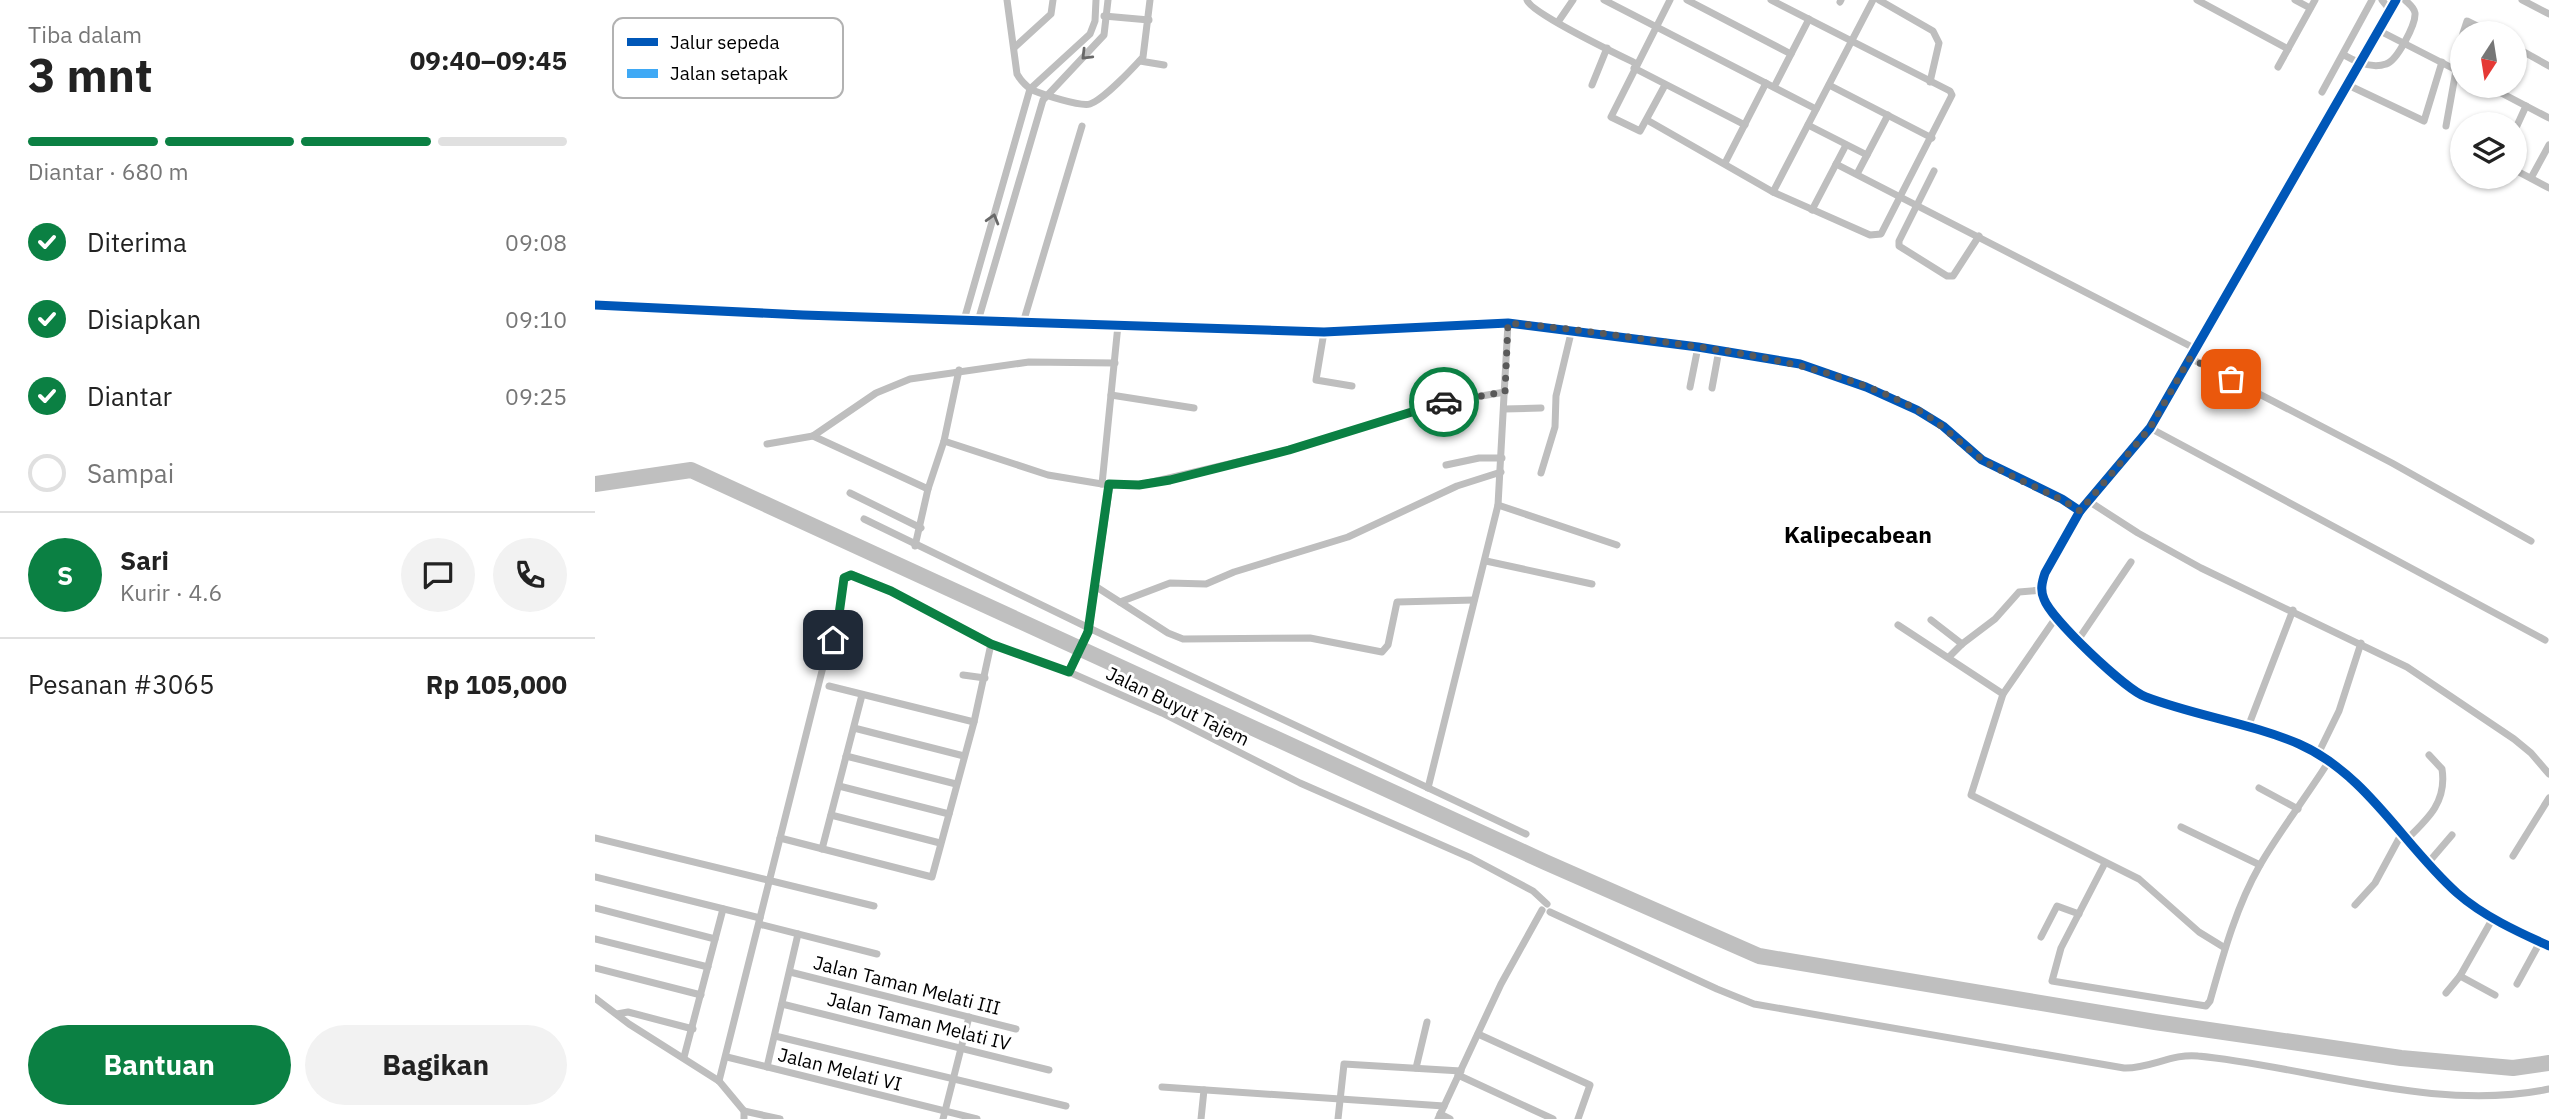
<!DOCTYPE html>
<html lang="id">
<head>
<meta charset="utf-8">
<style>
  :root { --surface:#fff; --page:#f2f2f2; --text:#222; --muted:#767676; --line:#e0e0e0; --accent:#0b8043 }
  body { margin:0; font-family:"IBM Plex Sans",sans-serif; background:var(--page); color:var(--text); height:100vh; display:flex; flex-direction:column; font-size:26px; white-space:nowrap }
  * { box-sizing:border-box; margin:0 }
  p { font-size:23px; color:var(--muted) }
  .icon { flex:none; width:38px; height:38px; fill:none; stroke:currentColor; stroke-width:2; stroke-linecap:round; stroke-linejoin:round }
  .map { position:relative; flex:1; overflow:hidden }
  .details { display:flex; flex-direction:column; background:var(--surface); width:595px }
  .details>* { flex:none }
  .needle { width:46px; rotate:192deg }
  .buttons { position:absolute; left:1855px; top:21px; display:grid; gap:14px }
  .buttons a { display:grid; place-items:center; width:77px; height:77px; border-radius:50%; background:var(--surface); box-shadow:0 2px 5px #0004; font-size:35px }
  .pin { position:absolute; display:grid; place-items:center; width:60px; height:60px; color:#fff; margin:-30px; border-radius:14px; box-shadow:0 4px 10px #0006 }
  .courier { position:absolute; display:grid; place-items:center; width:70px; height:70px; margin:-35px; border:5px solid #0b8043; border-radius:50%; background:#fff; color:#222; box-shadow:0 2px 9px #0007 }
  .overview em { font-style:normal; font-weight:700 }
  .overview div { display:flex; flex-direction:column-reverse }
  .overview { display:flex; align-items:center; justify-content:space-between; height:119px; padding:0 28px }
  h1 { font-size:46px; font-weight:700; line-height:52px }
  .bar { display:grid; grid-template-columns:repeat(4,1fr); gap:10px 7px; align-content:center; height:84px; padding:0 28px }
  .bar i { height:9px; border-radius:5px; background:var(--line) }
  .bar .on { background:var(--accent) }
  .bar p { grid-column:span 4 }
  .line { display:flex; align-items:center; gap:18px; padding:0 28px; border-top:2px solid var(--line) }
  .line div { flex:1 }
  .round { display:grid; place-items:center; flex:none; width:74px; height:74px; border-radius:37px; background:var(--page) }
  ol { padding:0 28px; list-style:none }
  li { display:flex; align-items:center; gap:21px; height:77px }
  li p { margin-inline-start:auto }
  li .icon { padding:7px; border-radius:50%; background:var(--accent); color:#fff; stroke-width:4 }
  li:last-child { color:var(--muted) }
  li i { width:38px; height:38px; border:4px solid var(--line); border-radius:50% }
  .button { display:flex; gap:14px; margin-top:auto; padding:14px 28px }
  .button a { flex:1; height:80px; border-radius:42px; background:var(--accent); color:#fff; font-size:28px; font-weight:700; line-height:80px; text-align:center }
  .button a+a { background:var(--page); color:var(--text) }
  main { display:flex; flex:1; min-height:0 }
  .map>svg:first-child { display:block }
  .lines { fill:none; stroke-linecap:round; stroke-linejoin:round }
  .river { stroke:#bfbfbf; stroke-width:16 }
  .street { stroke:#bebebe; stroke-width:7 }
  .secondary { stroke:#b8b8b8; stroke-width:10 }
  .quiet { stroke:#3fa9f5; stroke-width:7; stroke-dasharray:14 7; stroke-linecap:butt }
  .cycleway-casing { stroke:#fff; stroke-width:13 }
  .cycleway { stroke:#0057b8; stroke-width:9 }
  .oneway { stroke:#686868 }
  .done { stroke:#595959; stroke-width:7; stroke-dasharray:0 12.6 }
  .route { stroke:#0b8043; stroke-width:9 }
  .labels { text-anchor:middle; dominant-baseline:central; stroke-width:6; stroke-linejoin:round; paint-order:stroke }
  .street-label { font-size:19px; fill:#000; stroke:#fff }
  .quarter-label { font-size:23px; font-weight:bold; fill:#000; stroke:#fff }
  .key { fill:#fff; stroke:#b2b2b2; stroke-width:2 }
  .key-label { font-size:19px; fill:#000 }
</style>
</head>
<body>
<main>
<section class="details">
<div class="overview"><div><h1>3 mnt</h1><p>Tiba dalam</p></div><em>09:40–09:45</em></div>
<div class="bar"><i class="on"></i><i class="on"></i><i class="on"></i><i></i><p>Diantar · 680 m</p></div>
<ol>
<li><svg class="icon" aria-label="check" viewBox="0 0 24 24"><path d="M5 12l5 5 9-10"/></svg>Diterima<p>09:08</p></li>
<li><svg class="icon" aria-label="check" viewBox="0 0 24 24"><path d="M5 12l5 5 9-10"/></svg>Disiapkan<p>09:10</p></li>
<li><svg class="icon" aria-label="check" viewBox="0 0 24 24"><path d="M5 12l5 5 9-10"/></svg>Diantar<p>09:25</p></li>
<li><i></i>Sampai</li>
</ol>
<div class="line" style="height:126px"><b class="round" style="background:var(--accent);color:#fff">S</b><div><b>Sari</b><p>Kurir · 4.6</p></div><a class="round"><svg class="icon" aria-label="chat" viewBox="0 0 24 24"><path d="M4 5h16v11H9l-5 4z"/></svg></a><a class="round"><svg class="icon" aria-label="phone" viewBox="0 0 24 24"><path d="M5 4h4l2 5-3 2q2 4 5 5l2-3 5 2v4C11 20 4 13 5 4z"/></svg></a></div>
<div class="line" style="height:91px"><div>Pesanan #3065</div><b>Rp 105,000</b></div>
<div class="button"><a>Bantuan</a><a>Bagikan</a></div>
</section>
<div class="map">
<svg width="1954" height="1119" viewBox="0 0 1954 1119">
  <rect width="100%" height="100%" fill="#fff"/>
  <g class="lines">
    <path class="river" d="M0,484l96,-14 854,392 214,94 396,66 246,36 112,10 36,-5"/>
    <g class="street">
      <path d="M412,0l10,74c4,7 9,12 15,16 10,4 48,17 58,14 13,-4 43,-36 53,-47l7,-57"/>
      <path d="M932,0c4,13 92,55 110,64"/>
      <path d="M1009,0l212,109"/>
      <path d="M1092,0l104,54"/>
      <path d="M1284,0l54,31 6,12 -9,39"/>
      <path d="M1602,0l91,49"/>
      <path d="M1700,0l15,8"/>
      <path d="M1787,0l8,10"/>
      <path d="M1927,0l27,14"/>
      <path d="M1245,2l1,-2"/>
      <path d="M509,16l45,4"/>
      <path d="M963,22l15,-22"/>
      <path d="M1783,30l84,43"/>
      <path d="M1868,33l4,-12 24,12"/>
      <path d="M420,47l36,-33 2,-14"/>
      <path d="M1920,47l34,19"/>
      <path d="M1749,55c12,7 28,14 42,9 11,-3 30,-40 29,-51 -1,-6 -6,-9 -10,-13"/>
      <path d="M545,61l24,4"/>
      <path d="M1683,67l37,-67"/>
      <path d="M1039,68l111,57"/>
      <path d="M997,85l15,-37"/>
      <path d="M1070,85l-25,46 -29,-14 59,-117"/>
      <path d="M1234,85l103,53"/>
      <path d="M1753,85l76,36 18,-59"/>
      <path d="M1893,86l61,32"/>
      <path d="M1179,87l35,-68"/>
      <path d="M1727,92l50,-92"/>
      <path d="M1052,120l126,72 97,43 11,-1 71,-139 -2,-4 -179,-91"/>
      <path d="M1213,125l59,30"/>
      <path d="M1851,126l16,-89"/>
      <path d="M1920,130l11,-24"/>
      <path d="M1865,143l2,1"/>
      <path d="M1130,163l41,-80"/>
      <path d="M1241,164l360,185"/>
      <path d="M1920,170l34,18"/>
      <path d="M1339,171l-35,70v5l48,30h6l26,-40"/>
      <path d="M1262,174l31,-59"/>
      <path d="M1936,178l18,-33"/>
      <path d="M1178,192l100,-192"/>
      <path d="M1217,210l34,-65"/>
      <path d="M0,305l208,10 521,17 184,-9 190,24 102,17 66,23 51,23 26,16 39,34 80,39 18,12"/>
      <path d="M369,320l66,-231 60,-55 5,-13 1,-21"/>
      <path d="M383,321l65,-221 61,-65 4,-35"/>
      <path d="M428,323l59,-197"/>
      <path d="M729,332l-8,48 36,6"/>
      <path d="M1595,358l202,105 139,78"/>
      <path d="M364,370l-15,71 104,34 54,9 37,1 149,-35 152,-47 65,-11"/>
      <path d="M1095,387l8,-40"/>
      <path d="M1117,388l7,-38"/>
      <path d="M516,395l83,13"/>
      <path d="M909,409l37,-1"/>
      <path d="M1555,428l395,212"/>
      <path d="M218,436l115,53"/>
      <path d="M172,444l46,-8 63,-43 34,-14 119,-17 86,1"/>
      <path d="M851,465l33,-7h23"/>
      <path d="M946,473l14,-46 1,-31 16,-67"/>
      <path d="M507,484l16,-159"/>
      <path d="M515,484l-21,144 437,206"/>
      <path d="M255,493l71,35"/>
      <path d="M1495,502l48,31 63,35 206,99 107,72 17,14 18,21"/>
      <path d="M903,505l119,40"/>
      <path d="M269,519l225,109 -20,44"/>
      <path d="M320,546l13,-57 16,-48"/>
      <path d="M891,561l106,23"/>
      <path d="M500,586l73,47 15,6 127,-1 72,14 6,-7 9,-43 77,-2"/>
      <path d="M525,602l50,-19 36,1 28,-12 114,-35 109,-51 44,-14"/>
      <path d="M1336,620l31,24"/>
      <path d="M1303,625l105,69 52,-75"/>
      <path d="M1483,640l53,-78"/>
      <path d="M1354,657l13,-13 33,-25 24,-27 23,-2"/>
      <path d="M368,675l22,3"/>
      <path d="M234,686l145,36"/>
      <path d="M1408,694l-32,101 168,84 60,53 26,16"/>
      <path d="M1653,727l45,-117"/>
      <path d="M259,728l110,28"/>
      <path d="M1723,754l21,-43 22,-68"/>
      <path d="M251,756l110,28"/>
      <path d="M244,786l110,28"/>
      <path d="M833,788l70,-283 10,-182"/>
      <path d="M1664,788l39,21"/>
      <path d="M236,815l109,28"/>
      <path d="M1586,827l79,38"/>
      <path d="M0,838l279,68"/>
      <path d="M185,838l152,39 42,-155 17,-78"/>
      <path d="M1812,839c22,-21 40,-38 35,-70l-13,-14"/>
      <path d="M227,849l40,-154"/>
      <path d="M1918,856l36,-58"/>
      <path d="M1510,863l-44,85 -9,33 154,25 4,-5c13,-46 26,-94 50,-136 21,-36 47,-69 69,-104"/>
      <path d="M1833,863l24,-28"/>
      <path d="M0,877l165,41"/>
      <path d="M1760,905l20,-22 27,-50"/>
      <path d="M0,908l120,31"/>
      <path d="M955,912l167,77 37,15 370,64c25,1 49,-15 74,-12 113,11 238,57 351,33"/>
      <path d="M164,924l118,30"/>
      <path d="M1446,937l16,-31 22,8"/>
      <path d="M0,939l113,28"/>
      <path d="M0,968l106,27"/>
      <path d="M195,972l226,57"/>
      <path d="M1865,976l35,19"/>
      <path d="M1922,984l23,-42"/>
      <path d="M1851,993l14,-17 33,-58"/>
      <path d="M0,998l34,26 90,57 25,30v8"/>
      <path d="M187,1004l267,66"/>
      <path d="M22,1014l11,-2 65,17"/>
      <path d="M883,1034l112,51 -12,34"/>
      <path d="M180,1036l291,70"/>
      <path d="M89,1057l39,-148"/>
      <path d="M132,1057l250,62"/>
      <path d="M172,1067l31,-133"/>
      <path d="M821,1068l11,-46"/>
      <path d="M863,1075l95,44"/>
      <path d="M124,1081l106,-422 12,-30 7,-51 7,-4 40,17 100,53 78,28 93,41 138,70 171,75 62,33 14,13"/>
      <path d="M567,1087l282,19"/>
      <path d="M149,1111l36,8"/>
      <path d="M845,1114l10,5"/>
      <path d="M348,1119l26,-102"/>
      <path d="M606,1119l3,-29"/>
      <path d="M743,1119l6,-55 117,7"/>
      <path d="M843,1119l63,-135 41,-74"/>
    </g>
    <path class="secondary" d="M1801,0l-246,428 -70,83 -35,62c-3,9 -5,17 -1,26 7,20 82,91 102,98 50,19 104,26 153,47 68,30 105,102 158,149 26,23 61,39 92,53"/>
    <path class="quiet" d="M474,672l20,-44"/>
    <g class="cycleway-casing">
      <g id="cycleway">
        <path d="M1801,0l-246,428 -70,83 -35,62c-3,9 -5,17 -1,26 7,20 82,91 102,98 50,19 104,26 153,47 68,30 105,102 158,149 26,23 61,39 92,53"/>
        <path d="M0,305l208,10 521,17 184,-9 190,24 102,17 66,23 51,23 26,16 39,34 80,39 18,12"/>
      </g>
    </g>
    <use href="#cycleway" class="cycleway"/>
  </g>
  <defs><path id="oneway-chevron" d="M-2-3.5L2.5 0L-2 3.5" fill="none" stroke-width="1.6" stroke-linecap="round" stroke-linejoin="round" transform="scale(1.75)"/></defs>
  <g class="oneway">
    <use href="#oneway-chevron" transform="translate(491 55) rotate(135)"/>
    <use href="#oneway-chevron" transform="translate(398 219) rotate(-74)"/>
  </g>
  <g class="lines">
    <path class="done" d="M849,402l61,-10 3,-69c50,4 99,11 148,18 91,12 180,25 262,69 28,15 48,42 77,57 28,16 58,26 85,44l70,-83 40,-70 41,21"/>
    <path class="route" d="M238,640l4,-11 7,-51 7,-3 40,16 100,53 78,28 19,-40 21,-148 30,1 31,-5 119,-30 155,-48"/>
  </g>
  <g class="labels">
    <g class="street-label">
      <text transform="translate(583 706) rotate(26)">Jalan Buyut Tajem</text>
      <text transform="translate(312 985) rotate(14)">Jalan Taman Melati III</text>
      <text transform="translate(324 1021) rotate(14)">Jalan Taman Melati IV</text>
      <text transform="translate(245 1069) rotate(14)">Jalan Melati VI</text>
    </g>
    <g class="quarter-label">
      <text x="1263" y="534">Kalipecabean</text>
    </g>
  </g>
  <rect x="18" y="18" width="230" height="80" rx="10" class="key"/>
  <rect x="32" y="38" width="31" height="8" fill="#0057b8"/>
  <rect x="32" y="69" width="31" height="9" fill="#3fa9f5"/>
  <g class="key-label">
    <text x="75" y="49">Jalur sepeda</text>
    <text x="75" y="80">Jalan setapak</text>
  </g>
</svg>
<div class="buttons">
<a><svg class="needle" viewBox="-14 -14 28 28"><path d="M0-13l5 13h-10z" fill="#e53935"/><path d="M0 13l5-13h-10z" fill="#767676"/></svg></a>
<a><svg class="icon" aria-label="layers" viewBox="0 0 24 24"><path d="M12 4l9 5-9 5-9-5zM3 14l9 5 9-5"/></svg></a>
</div>
<div class="pin" style="left:1636px;top:379px;background:#ea580c"><svg class="icon" aria-label="bag" viewBox="0 0 24 24"><path d="M5 8h14l-1 12H6zM9 8a3 3 0 0 1 6 0"/></svg></div>
<div class="pin" style="left:238px;top:640px;background:#1f2937"><svg class="icon" aria-label="home" viewBox="0 0 24 24"><path d="M3 11l9-7 9 7M6 9v11h12V9"/></svg></div>
<div class="courier" style="left:849px;top:402px"><svg class="icon" aria-label="car" viewBox="0 0 24 24"><path d="M5 17H2v-5l4-1 3-4h7l3 4 3 1v5h-3M9 17h6M6 11h13"/><circle cx="7" cy="17" r="2"/><circle cx="17" cy="17" r="2"/></svg></div>
</div>
</main>
</body>
</html>
